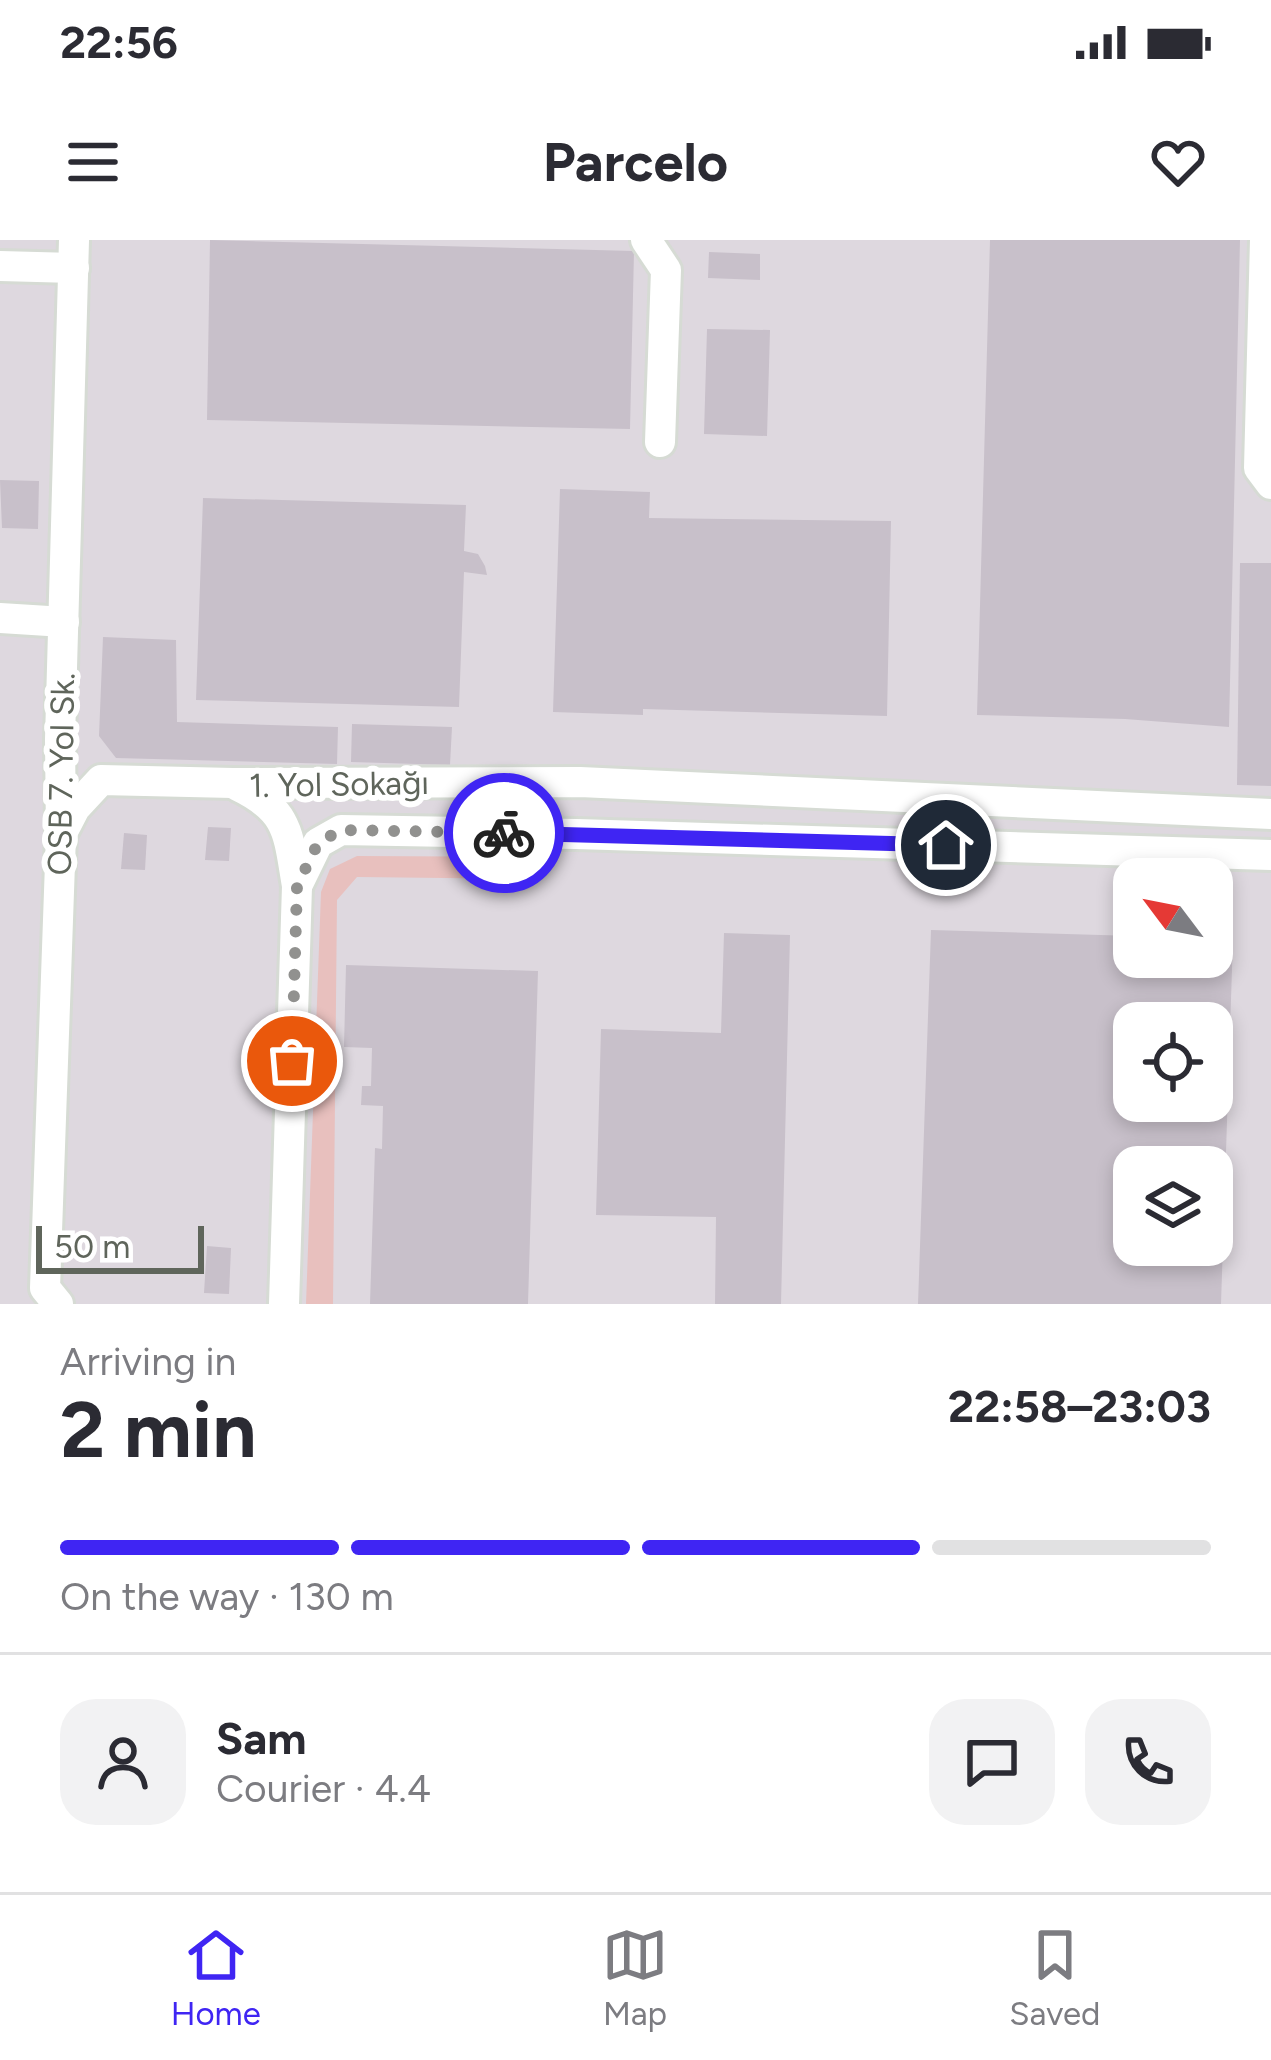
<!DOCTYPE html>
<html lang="en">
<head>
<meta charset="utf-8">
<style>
  :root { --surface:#fff; --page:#f2f2f3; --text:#2b2b33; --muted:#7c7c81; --line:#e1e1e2; --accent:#3f25f3 }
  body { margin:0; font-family:Figtree,sans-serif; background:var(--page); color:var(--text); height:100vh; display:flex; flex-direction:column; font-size:45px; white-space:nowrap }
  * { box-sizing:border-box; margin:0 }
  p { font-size:39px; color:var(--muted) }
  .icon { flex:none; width:66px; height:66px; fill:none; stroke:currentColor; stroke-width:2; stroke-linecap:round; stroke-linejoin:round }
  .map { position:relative; height:1064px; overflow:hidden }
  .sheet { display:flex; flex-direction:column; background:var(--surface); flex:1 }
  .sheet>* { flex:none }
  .needle { width:78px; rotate:302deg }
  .fabs { position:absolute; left:1113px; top:618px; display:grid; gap:24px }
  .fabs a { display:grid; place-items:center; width:120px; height:120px; border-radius:24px; background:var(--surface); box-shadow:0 6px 18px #0003; font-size:60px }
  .scale { position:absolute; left:36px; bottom:30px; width:168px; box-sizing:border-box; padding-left:12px; border:6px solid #5f655b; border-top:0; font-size:33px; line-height:42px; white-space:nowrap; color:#5f655b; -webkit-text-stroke:9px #fff; paint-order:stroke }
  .pin { position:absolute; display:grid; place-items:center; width:102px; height:102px; color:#fff; margin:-51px; border:6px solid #fff; border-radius:50%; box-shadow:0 3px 12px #0007 }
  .courier { position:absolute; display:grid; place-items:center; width:120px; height:120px; margin:-60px; border:9px solid #3f25f3; border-radius:50%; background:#fff; color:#222; box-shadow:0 3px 15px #0007 }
  .summary em { font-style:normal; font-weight:700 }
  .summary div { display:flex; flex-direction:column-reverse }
  .summary { display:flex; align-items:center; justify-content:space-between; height:204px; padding:0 60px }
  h1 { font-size:78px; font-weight:700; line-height:90px }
  .bar { display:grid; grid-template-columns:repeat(4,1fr); gap:18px 12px; align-content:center; height:144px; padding:0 60px }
  .bar i { height:15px; border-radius:9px; background:var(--line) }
  .bar .on { background:var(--accent) }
  .bar p { grid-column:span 4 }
  .line { display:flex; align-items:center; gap:30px; padding:0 60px; border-top:3px solid var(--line) }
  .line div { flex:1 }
  .round { display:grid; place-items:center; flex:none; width:126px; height:126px; border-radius:36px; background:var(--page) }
  .status { display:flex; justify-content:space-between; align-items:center; height:84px; padding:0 60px; background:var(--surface); direction:ltr }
  .status svg { height:33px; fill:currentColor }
  header { display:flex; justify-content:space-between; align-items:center; height:156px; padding:0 60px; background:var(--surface); font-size:54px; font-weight:700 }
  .tabs { display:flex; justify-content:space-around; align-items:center; height:168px; border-top:3px solid var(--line); background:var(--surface); font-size:33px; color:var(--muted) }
  .tabs a { display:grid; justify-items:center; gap:6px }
  .tabs .on { color:var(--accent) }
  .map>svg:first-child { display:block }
  .industrial { fill:#ded8df; fill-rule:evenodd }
  .green { fill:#e8c0be }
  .building { fill:#c8c0ca; fill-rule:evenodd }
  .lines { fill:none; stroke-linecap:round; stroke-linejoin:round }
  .minor-casing { stroke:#d6dbd4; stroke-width:36 }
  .minor { stroke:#fff; stroke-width:30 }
  .done { stroke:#91918f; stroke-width:12; stroke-dasharray:0 21.6 }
  .route { stroke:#3f25f3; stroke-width:15 }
  .labels { text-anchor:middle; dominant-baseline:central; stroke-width:12; stroke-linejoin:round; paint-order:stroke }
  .street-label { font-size:33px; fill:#5f655b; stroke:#fff }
</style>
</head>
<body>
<div class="status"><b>22:56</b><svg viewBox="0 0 49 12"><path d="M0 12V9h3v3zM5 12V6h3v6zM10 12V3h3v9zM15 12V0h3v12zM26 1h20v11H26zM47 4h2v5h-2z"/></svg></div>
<header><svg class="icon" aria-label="menu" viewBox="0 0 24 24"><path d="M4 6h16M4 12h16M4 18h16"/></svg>Parcelo<svg class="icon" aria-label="heart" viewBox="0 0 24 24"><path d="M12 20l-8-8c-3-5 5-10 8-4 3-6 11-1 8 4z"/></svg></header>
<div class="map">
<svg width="1271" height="1064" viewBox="0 0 1271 1064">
  <rect width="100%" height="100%" fill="#ede3ef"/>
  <path class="industrial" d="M0,0h1271v1064h-1271zM1134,639h78v78h-78zM1134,783h78v78h-78zM1134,927h78v78h-78z"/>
  <path class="green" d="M357,616l195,1 -14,22 -181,-2 -20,23 -4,404h-27l15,-412 9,-23z"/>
  <g class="building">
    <path d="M210,0l424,11 -4,178 -423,-9z"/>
    <path d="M990,0h250l-11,487 -104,-8 -148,-4z"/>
    <path d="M709,12l51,2v26l-52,-2z"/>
    <path d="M707,89l63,1 -3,106 -63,-2z"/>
    <path d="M0,240l39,1 -1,48 -36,-1z"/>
    <path d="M560,249l90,3 -1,26 242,3 -4,195 -244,-7v6l-90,-3z"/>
    <path d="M203,258l263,7 -2,46 14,3 7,12 2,9 -23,-3 -5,135 -263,-7z"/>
    <path d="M1240,323h31v223l-34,-1z"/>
    <path d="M103,397l73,3 1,82 161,5 -1,37 -221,-6 -17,-22z"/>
    <path d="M352,484l100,3 -2,38 -99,-3z"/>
    <path d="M208,587l23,1 -2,33 -24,-1z"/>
    <path d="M124,593l23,2 -2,35 -24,-1z"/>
    <path d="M931,690l203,6v21h78v-19l21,1 -12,365h-303zM1134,783h78v78h-78zM1134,927h78v78h-78z"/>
    <path d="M724,693l66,2 -9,369h-66l1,-87 -120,-2 5,-186 120,4z"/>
    <path d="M346,725l192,6 -10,333h-158l5,-156 7,1 1,-43 -22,-1 1,-19h9l1,-38 -28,-1z"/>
    <path d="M207,1006l24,2 -2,46 -25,-1z"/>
  </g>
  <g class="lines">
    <g class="minor-casing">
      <g id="minor">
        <path d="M646,0l20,30 -6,172"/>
        <path d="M1265,0l-6,228 12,16"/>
        <path d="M0,26l74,2"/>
        <path d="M0,378l64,4"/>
        <path d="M238,546c52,25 50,48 59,100l-13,418"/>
        <path d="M61,595l14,-27 26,-28 132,3 347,-1 691,32"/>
        <path d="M297,646l21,-43 23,-13 235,4 695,21"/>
        <path d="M58,1064l-13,-16 16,-453 -1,-96 14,-499"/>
      </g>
    </g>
    <use href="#minor" class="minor"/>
  </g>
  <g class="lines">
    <path class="done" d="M292,821l5,-175 21,-43 23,-13 163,3"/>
    <path class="route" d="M504,593l442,12"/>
  </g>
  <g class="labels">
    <g class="street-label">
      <text transform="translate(61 534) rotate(-89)">OSB 7. Yol Sk.</text>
      <text transform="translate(339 544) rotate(-1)">1. Yol Sokağı</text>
    </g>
  </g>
</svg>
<div class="fabs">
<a><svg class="needle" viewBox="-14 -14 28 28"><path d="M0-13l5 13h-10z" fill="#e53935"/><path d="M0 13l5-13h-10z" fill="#7c7c81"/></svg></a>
<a><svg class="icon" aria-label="locate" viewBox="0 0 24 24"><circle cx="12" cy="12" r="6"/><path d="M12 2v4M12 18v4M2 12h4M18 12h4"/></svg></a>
<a><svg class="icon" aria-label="layers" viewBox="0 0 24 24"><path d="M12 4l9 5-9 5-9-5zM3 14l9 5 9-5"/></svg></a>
</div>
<div class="scale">50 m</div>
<div class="pin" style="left:292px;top:821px;background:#ea580c"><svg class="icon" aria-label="bag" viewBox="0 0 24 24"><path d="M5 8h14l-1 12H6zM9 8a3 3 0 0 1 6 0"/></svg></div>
<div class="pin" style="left:946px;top:605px;background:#1f2937"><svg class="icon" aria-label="home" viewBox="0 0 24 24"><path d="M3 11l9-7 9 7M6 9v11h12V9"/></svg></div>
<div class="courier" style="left:504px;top:593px"><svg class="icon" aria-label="bike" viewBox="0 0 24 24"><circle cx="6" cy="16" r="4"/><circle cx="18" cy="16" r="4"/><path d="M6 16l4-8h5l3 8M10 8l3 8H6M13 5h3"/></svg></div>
</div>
<section class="sheet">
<div class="summary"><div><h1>2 min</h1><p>Arriving in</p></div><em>22:58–23:03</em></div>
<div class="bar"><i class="on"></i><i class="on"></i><i class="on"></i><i></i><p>On the way · 130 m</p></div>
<div class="line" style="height:216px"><a class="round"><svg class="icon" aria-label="person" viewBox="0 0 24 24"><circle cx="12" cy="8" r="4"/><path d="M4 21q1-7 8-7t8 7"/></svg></a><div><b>Sam</b><p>Courier · 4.4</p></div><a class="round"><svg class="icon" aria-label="chat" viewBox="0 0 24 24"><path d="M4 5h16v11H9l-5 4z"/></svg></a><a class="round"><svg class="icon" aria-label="phone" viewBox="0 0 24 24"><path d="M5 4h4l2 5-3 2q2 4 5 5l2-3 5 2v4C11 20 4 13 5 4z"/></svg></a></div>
</section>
<nav class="tabs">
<a class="on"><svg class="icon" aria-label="home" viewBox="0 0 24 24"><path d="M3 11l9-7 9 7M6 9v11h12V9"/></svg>Home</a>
<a><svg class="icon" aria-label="map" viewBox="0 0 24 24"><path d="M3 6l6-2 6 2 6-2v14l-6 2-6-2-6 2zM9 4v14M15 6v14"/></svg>Map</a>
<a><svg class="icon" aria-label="saved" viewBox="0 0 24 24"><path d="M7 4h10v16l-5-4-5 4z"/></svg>Saved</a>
</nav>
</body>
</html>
